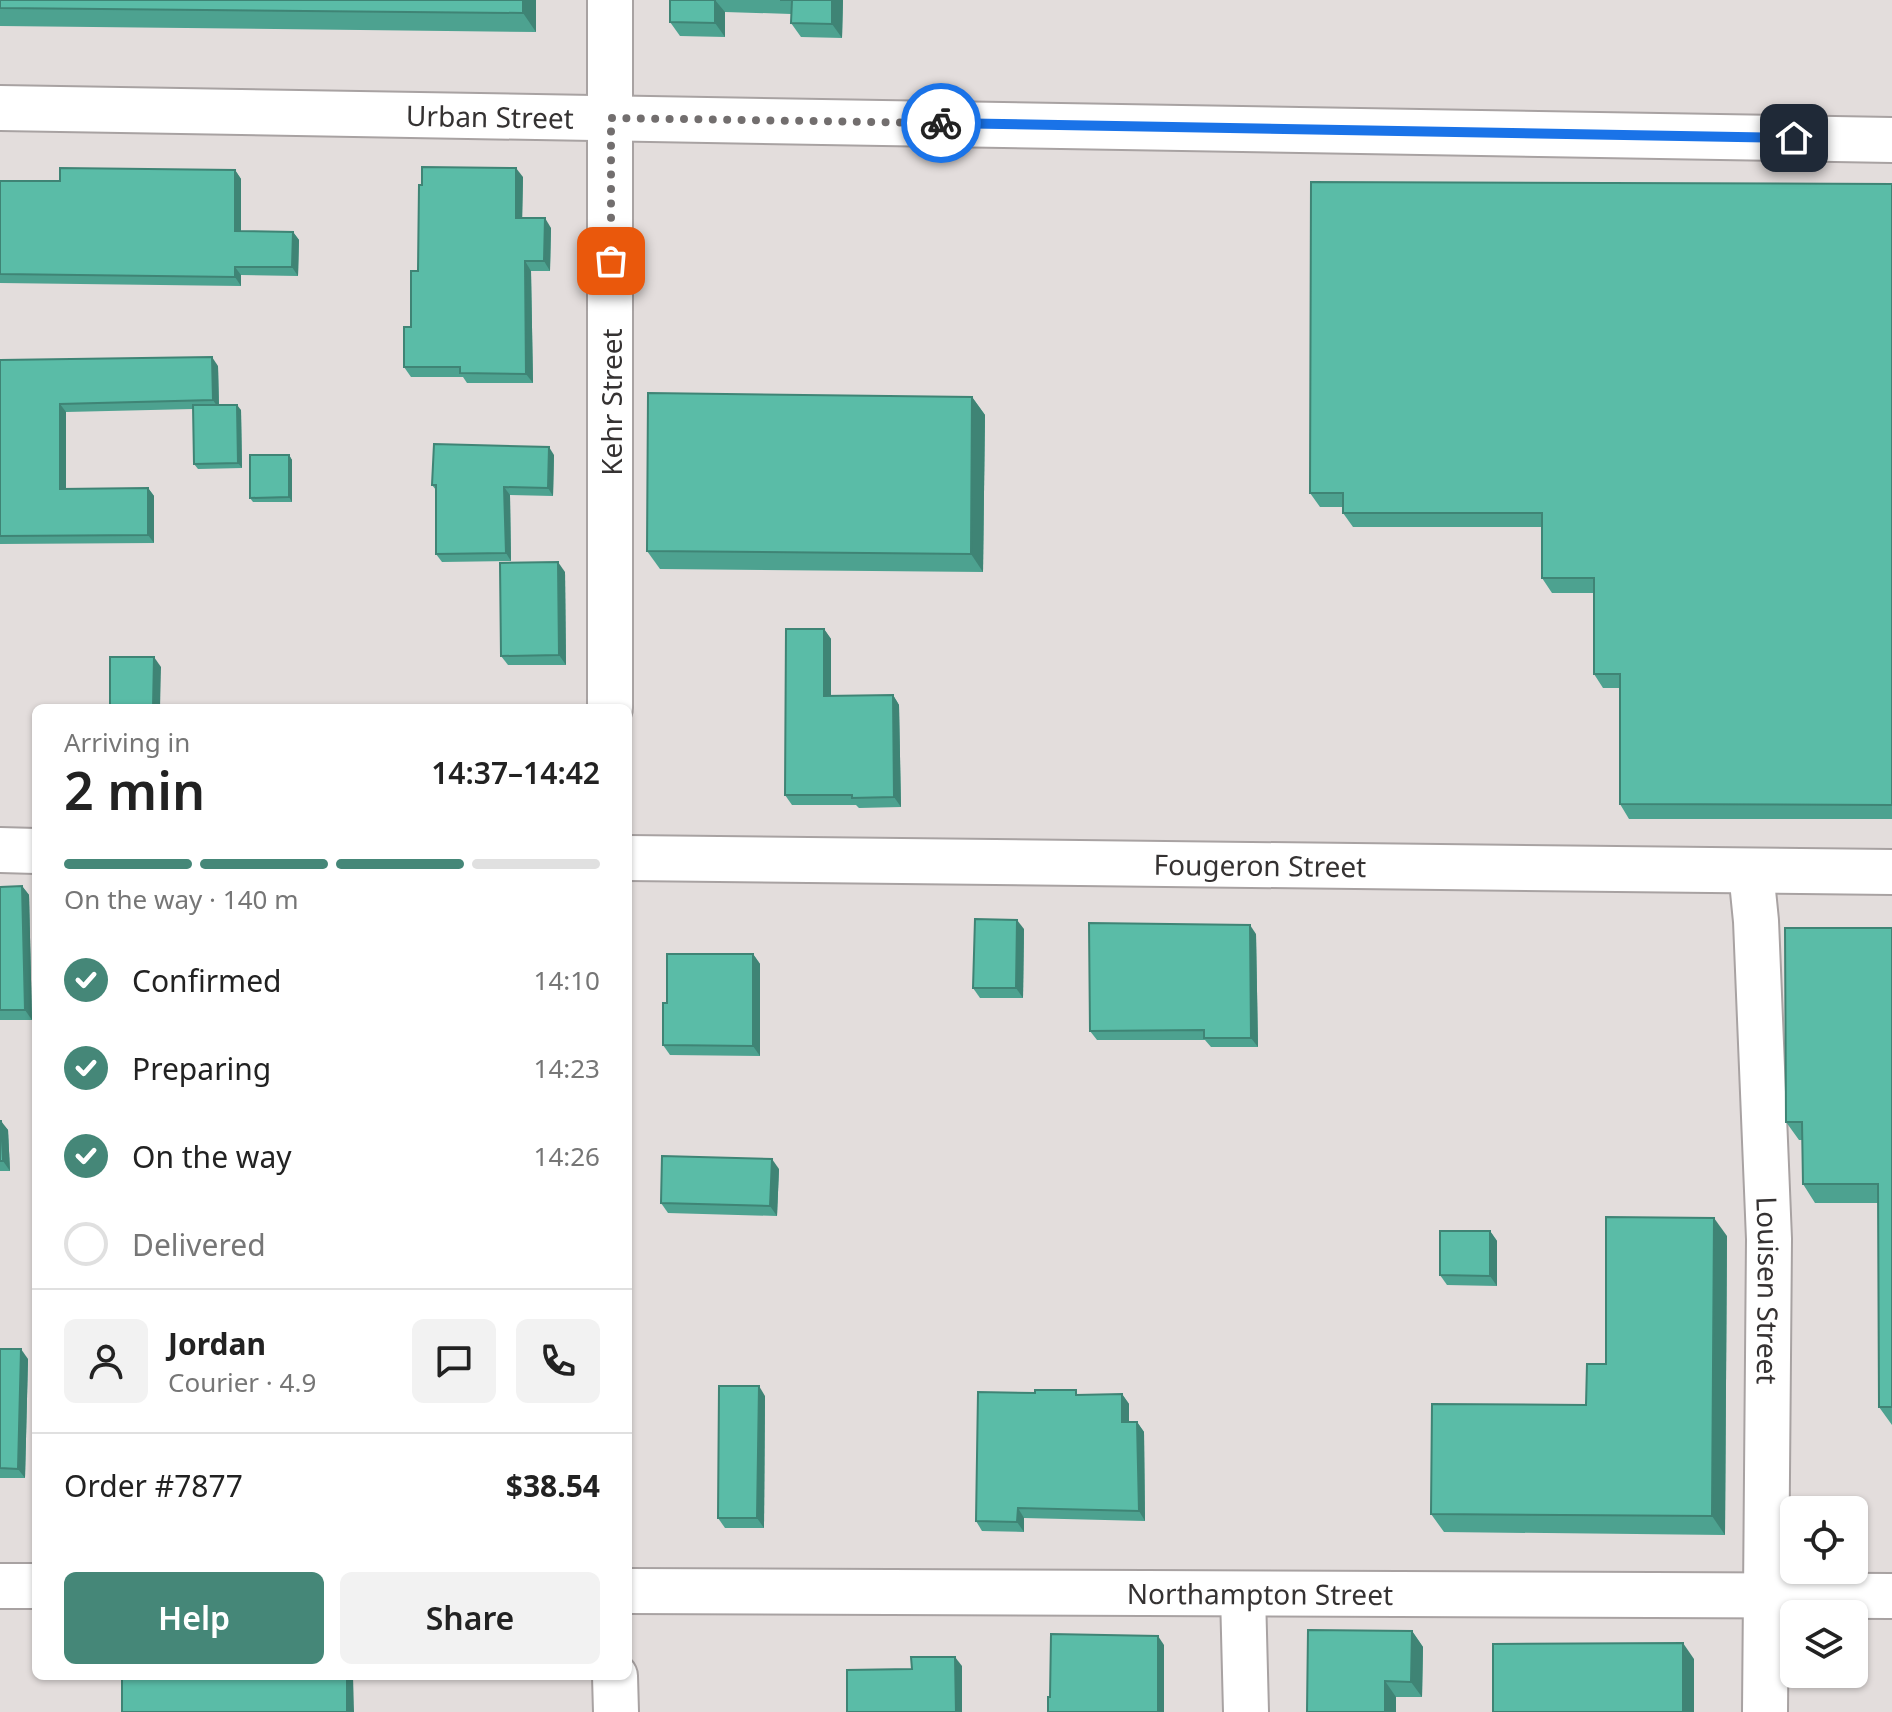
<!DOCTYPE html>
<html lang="en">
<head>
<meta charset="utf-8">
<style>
  :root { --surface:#fff; --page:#f2f2f2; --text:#222; --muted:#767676; --line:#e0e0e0; --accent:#458778 }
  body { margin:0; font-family:"Noto Sans",sans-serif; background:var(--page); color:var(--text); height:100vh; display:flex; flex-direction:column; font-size:30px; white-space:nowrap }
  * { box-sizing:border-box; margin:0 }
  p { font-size:26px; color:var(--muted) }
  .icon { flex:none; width:44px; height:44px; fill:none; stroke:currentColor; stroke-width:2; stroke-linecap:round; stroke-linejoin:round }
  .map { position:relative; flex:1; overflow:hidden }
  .drawer { position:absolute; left:32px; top:704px; width:600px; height:976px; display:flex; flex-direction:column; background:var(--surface); border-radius:12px; box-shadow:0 2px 6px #0004 }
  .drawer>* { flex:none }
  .buttons { position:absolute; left:1780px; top:1496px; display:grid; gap:16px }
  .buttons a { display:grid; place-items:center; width:88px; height:88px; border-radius:12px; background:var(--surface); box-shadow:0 2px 6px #0004; font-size:40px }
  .pin { position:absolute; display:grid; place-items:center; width:68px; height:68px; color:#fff; margin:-34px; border-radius:16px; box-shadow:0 4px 12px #0006 }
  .courier { position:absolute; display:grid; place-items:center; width:80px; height:80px; margin:-40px; border:6px solid #1a73e8; border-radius:50%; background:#fff; color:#222; box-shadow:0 2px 10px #0007 }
  .headline em { font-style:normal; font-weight:600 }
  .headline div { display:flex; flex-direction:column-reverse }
  .headline { display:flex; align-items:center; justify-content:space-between; height:136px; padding:0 32px }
  h1 { font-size:52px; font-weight:600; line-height:60px }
  .bar { display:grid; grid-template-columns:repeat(4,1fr); gap:12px 8px; align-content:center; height:96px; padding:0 32px }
  .bar i { height:10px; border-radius:6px; background:var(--line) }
  .bar .selected { background:var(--accent) }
  .bar p { grid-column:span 4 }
  .line { display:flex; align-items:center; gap:20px; padding:0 32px; border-top:2px solid var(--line) }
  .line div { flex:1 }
  .round { display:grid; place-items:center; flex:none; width:84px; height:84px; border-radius:12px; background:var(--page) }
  ol { padding:0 32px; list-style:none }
  li { display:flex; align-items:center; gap:24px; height:88px }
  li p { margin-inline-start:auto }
  li .icon { padding:8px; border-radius:50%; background:var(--accent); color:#fff; stroke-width:4 }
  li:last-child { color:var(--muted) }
  li i { width:44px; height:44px; border:4px solid var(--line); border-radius:50% }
  .cta { display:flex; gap:16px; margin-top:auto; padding:16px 32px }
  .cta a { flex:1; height:92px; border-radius:12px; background:var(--accent); color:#fff; font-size:32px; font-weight:600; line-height:92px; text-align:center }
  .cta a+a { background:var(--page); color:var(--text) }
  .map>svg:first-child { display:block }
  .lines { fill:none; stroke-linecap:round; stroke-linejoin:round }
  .minor-casing { stroke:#a8a2a2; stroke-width:48 }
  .minor { stroke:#fff; stroke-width:44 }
  .wall { fill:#4da290 }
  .shaded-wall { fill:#3f8475 }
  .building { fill:#5abca7; stroke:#3f8475; stroke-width:2 }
  .done { stroke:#726e6e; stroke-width:8; stroke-dasharray:0 14.4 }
  .route { stroke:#1a73e8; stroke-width:10 }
  .labels { text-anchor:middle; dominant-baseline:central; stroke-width:6; stroke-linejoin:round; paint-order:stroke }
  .street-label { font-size:28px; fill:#353232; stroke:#fff }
</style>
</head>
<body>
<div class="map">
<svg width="1892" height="1712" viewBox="0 0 1892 1712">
  <rect width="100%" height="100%" fill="#e3dddc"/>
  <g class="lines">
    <g class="minor-casing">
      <g id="minor">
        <path d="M610,0v708"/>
        <path id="s1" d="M0,108l1892,32"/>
        <path d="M0,850l36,1"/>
        <path id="s2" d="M628,858l1264,14"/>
        <path id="s3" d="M1751,871l5,50 13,318 -4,473"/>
        <path d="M0,1586h36"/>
        <path id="s4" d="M628,1591l1264,5"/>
        <path d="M1243,1594l3,118"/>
        <path d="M615,1676l1,36"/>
      </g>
    </g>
    <use href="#minor" class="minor"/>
  </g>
  <g class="wall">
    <path d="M0,0h536v32l-536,-6z"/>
    <path d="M670,0h173l-1,38 -41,-1 -10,-14v-9l-66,-2v25l-45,-1 -10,-14z"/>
    <path d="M235,170l6,9v52l52,1 6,8 -1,36 -57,-1v11l-241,-3v-102h60z"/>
    <path d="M523,177l-1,41 29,10 -1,43h-19l2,112h-66l-4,-6h-52l-7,-10 7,-40 7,-56z"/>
    <path d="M1892,184v635h-263l-9,-15v-116h-17l-9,-14v-81h-42l-10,-15v-51h-189l-10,-14v-6h-23l-10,-14z"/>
    <path d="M0,360l218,6 1,39 22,5 1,58 -44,1 -4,-5 -1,-55 -127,3v77l82,-1 6,8v47l-154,1z"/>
    <path d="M972,397l13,18 -2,157 -323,-3 -13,-18z"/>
    <path d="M289,455l3,5v42h-39l-3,-4z"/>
    <path d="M554,455l-1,41 -43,-1 1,66 -69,1 -6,-8v-64l-4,-5z"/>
    <path d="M565,572l1,93h-58l-7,-9z"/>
    <path d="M824,629l7,10v57l62,-1 6,10 2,102 -42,1 -3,-3h-64l-7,-10z"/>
    <path d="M22,886l7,9 3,125h-32v-133z"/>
    <path d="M1892,928v497l-13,-18 -1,-204h-63l-12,-19 -1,-44h-3l-13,-18z"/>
    <path d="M1024,929l-1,69h-43l-7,-10z"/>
    <path d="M1256,934l2,113h-47l-6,-7h-108l-7,-9z"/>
    <path d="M753,954l7,10v92l-90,-1 -7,-10 4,-42z"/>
    <path d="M0,1121l8,9 2,41h-10z"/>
    <path d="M779,1169l-2,47 -109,-3 -7,-10z"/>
    <path d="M1490,1231l7,10v45l-50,-1 -7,-10z"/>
    <path d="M1727,1236l-2,299 -281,-3 -13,-18 155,-109 20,-41z"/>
    <path d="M0,1349l28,10 -3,119h-25z"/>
    <path d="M1122,1394l7,10v18h8l7,10 1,89 -121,-3v14l-42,-1 -6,-10 104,-126z"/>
    <path d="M765,1396l-1,132h-39l-7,-10z"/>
    <path d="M1412,1631l11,16 -1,50h-26v15h-89z"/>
  </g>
  <g class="shaded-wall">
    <path d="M523,0h13v32l-13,-19z"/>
    <path d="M715,0l10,12v25l-10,-14z"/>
    <path d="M832,0h11l-1,38 -10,-14z"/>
    <path d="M516,168l7,9 -1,50 -6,-9z"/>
    <path d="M235,170l6,9v61l-6,-9z"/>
    <path d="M545,218l6,10 -1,43 -6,-10z"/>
    <path d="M293,232l6,8 -1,36 -6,-9z"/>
    <path d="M525,261l6,10 2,112 -7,-9z"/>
    <path d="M235,267l6,8v11l-6,-9z"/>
    <path d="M212,357l6,9 1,43 -6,-9z"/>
    <path d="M972,397l13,18 -2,157 -12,-18z"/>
    <path d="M60,404l6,8v86l-6,-9z"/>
    <path d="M237,405l4,5 1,58 -4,-5z"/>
    <path d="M549,447l5,8 -1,41 -5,-8z"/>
    <path d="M289,455l3,5v42l-3,-5z"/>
    <path d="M504,487l6,8 1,66 -5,-8z"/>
    <path d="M148,488l6,8v47l-6,-8z"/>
    <path d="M558,562l7,10 1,93 -7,-10z"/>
    <path d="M824,629l7,10v67l-7,-10z"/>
    <path d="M154,657l7,10 -1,41h-7z"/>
    <path d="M893,695l6,10 2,102 -7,-10z"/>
    <path d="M22,886l7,9 3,125 -7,-10z"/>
    <path d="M1017,920l7,9 -1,69 -7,-10z"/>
    <path d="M1250,925l6,9 2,113 -7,-9z"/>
    <path d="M753,954l7,10v92l-7,-10z"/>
    <path d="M1,1121l7,9 2,41 -7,-10z"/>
    <path d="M772,1159l7,10 -2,47 -7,-10z"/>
    <path d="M1714,1218l13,18 -2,299 -13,-19z"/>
    <path d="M1490,1231l7,10v45l-7,-10z"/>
    <path d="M21,1349l7,10 -3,119 -7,-9z"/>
    <path d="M759,1386l6,10 -1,132 -7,-10z"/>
    <path d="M1122,1394l7,10v28l-7,-10z"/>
    <path d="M1137,1422l7,10 1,89 -6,-10z"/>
    <path d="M1018,1508l6,10v14l-7,-10z"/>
    <path d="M1412,1631l11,16 -1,50 -11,-15z"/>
    <path d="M1158,1636l6,9v67h-6z"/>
    <path d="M1683,1643l11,16v53h-11z"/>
    <path d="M955,1657l7,9v46h-6z"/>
    <path d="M347,1676h6l1,36h-7z"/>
    <path d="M1385,1681l11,16v15h-11z"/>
  </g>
  <g class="building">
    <path d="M0,0h523v13l-523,-5z"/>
    <path d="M670,0h45v23l-45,-1z"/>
    <path d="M780,0h52v24l-41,-1 1,-23z"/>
    <path d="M422,167l94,1v50h29l-1,43h-19l1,113 -66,-1v-6h-56v-40h7v-56h7l1,-86h3z"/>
    <path d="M60,168l175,2v61l58,1 -1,35h-57v10l-235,-3v-93h60z"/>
    <path d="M1311,182l581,2v621l-272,-1v-130h-26v-96h-52v-65h-199v-20h-33z"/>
    <path d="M212,357l1,43 -153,4v85l88,-1v47l-148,1v-176z"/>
    <path d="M648,393l324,4 -1,157 -324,-3z"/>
    <path d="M193,405h44l1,58 -44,1z"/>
    <path d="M434,444l115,3 -1,41 -44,-1 2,66 -70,1v-69h-4z"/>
    <path d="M250,455h39v42l-39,1z"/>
    <path d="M558,562l1,93 -58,1 -1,-93z"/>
    <path d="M786,629h38v67l69,-1 1,102 -42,1v-3h-67z"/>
    <path d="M110,657h44l-1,51h-43z"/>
    <path d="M22,886l3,124h-25v-123z"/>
    <path d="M975,919l42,1 -1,68h-43z"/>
    <path d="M1089,923l161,2 1,113h-47v-8l-114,1z"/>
    <path d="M1785,928h107v479h-13l-1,-223h-75l-1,-62h-16z"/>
    <path d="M667,954h86v92l-90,-1v-42h4z"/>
    <path d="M0,1121h1l2,40h-3z"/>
    <path d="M662,1156l110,3 -2,47 -109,-3z"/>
    <path d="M1606,1217l108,1 -2,298 -281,-2 1,-110 154,1 1,-41h19z"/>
    <path d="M1440,1231h50v45l-50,-1z"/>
    <path d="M0,1349h21l-3,120 -18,-1z"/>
    <path d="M719,1386h40l-2,132h-39z"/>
    <path d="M1035,1390h41v5l46,-1v28h15l2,89 -121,-3 -1,14 -41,-1 2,-129 57,1z"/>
    <path d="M1308,1630l104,1 -1,51 -26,-1v31h-78z"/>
    <path d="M1051,1634l107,2v76h-110v-15h2z"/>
    <path d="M1683,1643v69h-190v-68z"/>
    <path d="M911,1657h44l1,55h-109v-42l65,-1z"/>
    <rect x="122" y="1676" width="225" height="36"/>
  </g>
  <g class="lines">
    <path class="done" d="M611,261v-143l330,5"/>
    <path class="route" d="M941,123l853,15"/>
  </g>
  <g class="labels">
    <g class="street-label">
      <text stroke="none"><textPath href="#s1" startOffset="490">Urban Street</textPath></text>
      <text transform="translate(611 402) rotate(-90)">Kehr Street</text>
      <text stroke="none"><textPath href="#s2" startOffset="632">Fougeron Street</textPath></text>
      <text stroke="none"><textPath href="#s3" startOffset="420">Louisen Street</textPath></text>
      <text stroke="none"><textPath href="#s4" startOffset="632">Northampton Street</textPath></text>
    </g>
  </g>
</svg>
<div class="buttons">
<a><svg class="icon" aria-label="locate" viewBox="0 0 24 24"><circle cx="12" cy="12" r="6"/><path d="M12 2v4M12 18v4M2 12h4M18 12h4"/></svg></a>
<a><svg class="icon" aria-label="layers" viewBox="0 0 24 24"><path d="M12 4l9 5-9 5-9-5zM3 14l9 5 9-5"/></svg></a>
</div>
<div class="pin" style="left:611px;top:261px;background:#ea580c"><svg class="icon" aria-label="bag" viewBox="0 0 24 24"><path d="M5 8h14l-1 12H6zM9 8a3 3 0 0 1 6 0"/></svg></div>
<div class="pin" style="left:1794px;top:138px;background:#1f2937"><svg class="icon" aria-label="home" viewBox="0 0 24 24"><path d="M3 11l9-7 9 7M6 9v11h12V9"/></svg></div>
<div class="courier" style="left:941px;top:123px"><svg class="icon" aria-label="bike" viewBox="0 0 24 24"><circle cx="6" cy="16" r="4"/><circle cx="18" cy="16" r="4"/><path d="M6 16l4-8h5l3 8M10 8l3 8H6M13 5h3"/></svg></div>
<section class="drawer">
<div class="headline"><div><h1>2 min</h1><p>Arriving in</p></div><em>14:37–14:42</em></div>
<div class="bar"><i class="selected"></i><i class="selected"></i><i class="selected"></i><i></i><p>On the way · 140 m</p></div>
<ol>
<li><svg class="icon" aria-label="check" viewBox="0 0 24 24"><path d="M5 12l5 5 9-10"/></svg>Confirmed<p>14:10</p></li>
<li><svg class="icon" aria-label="check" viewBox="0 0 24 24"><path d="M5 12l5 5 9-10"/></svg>Preparing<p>14:23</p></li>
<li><svg class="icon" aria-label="check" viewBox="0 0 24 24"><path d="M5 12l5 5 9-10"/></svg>On the way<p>14:26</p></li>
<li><i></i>Delivered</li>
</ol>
<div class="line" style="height:144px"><a class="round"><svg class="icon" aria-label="person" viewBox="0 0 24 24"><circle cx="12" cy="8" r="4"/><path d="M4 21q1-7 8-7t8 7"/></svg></a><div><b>Jordan</b><p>Courier · 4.9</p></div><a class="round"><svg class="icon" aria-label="chat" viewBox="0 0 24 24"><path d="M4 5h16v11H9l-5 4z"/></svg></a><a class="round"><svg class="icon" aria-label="phone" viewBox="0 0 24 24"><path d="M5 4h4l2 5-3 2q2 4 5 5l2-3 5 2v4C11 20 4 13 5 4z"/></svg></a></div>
<div class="line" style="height:104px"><div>Order #7877</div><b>$38.54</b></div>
<div class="cta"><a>Help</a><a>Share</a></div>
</section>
</div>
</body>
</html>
